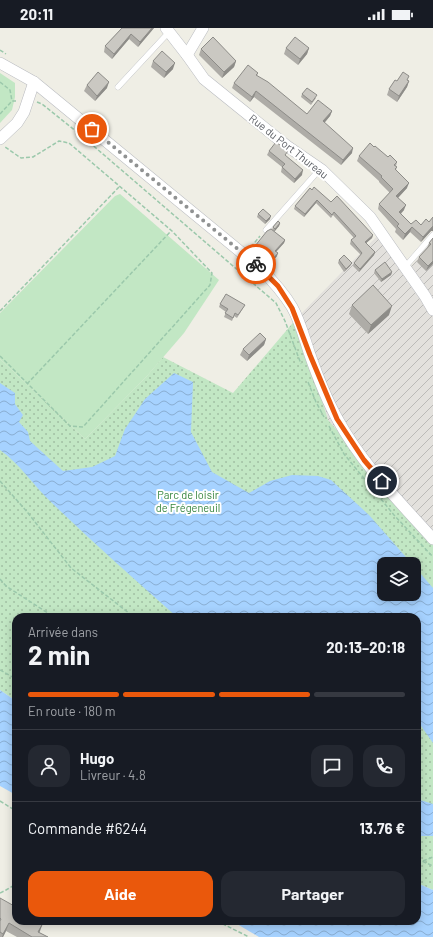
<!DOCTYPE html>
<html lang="fr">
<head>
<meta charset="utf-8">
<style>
  :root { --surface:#171b24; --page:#242831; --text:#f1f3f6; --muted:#9ea1a6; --line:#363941; --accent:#ea580c }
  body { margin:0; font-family:Barlow,sans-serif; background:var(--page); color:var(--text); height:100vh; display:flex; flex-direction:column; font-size:15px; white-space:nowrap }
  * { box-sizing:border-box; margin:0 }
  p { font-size:13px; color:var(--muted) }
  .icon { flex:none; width:22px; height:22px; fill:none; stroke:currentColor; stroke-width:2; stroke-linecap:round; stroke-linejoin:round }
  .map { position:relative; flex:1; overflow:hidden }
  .side { position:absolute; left:12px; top:585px; width:409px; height:312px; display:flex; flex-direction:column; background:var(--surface); border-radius:12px; box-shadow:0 2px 10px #0003 }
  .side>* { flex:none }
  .tools { position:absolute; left:377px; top:529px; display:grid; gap:8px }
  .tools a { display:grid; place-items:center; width:44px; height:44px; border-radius:8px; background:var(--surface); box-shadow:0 2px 10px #0003; font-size:20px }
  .pin { position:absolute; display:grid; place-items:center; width:34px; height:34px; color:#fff; margin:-17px; border:2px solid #fff; border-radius:50%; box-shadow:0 1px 4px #0007 }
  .courier { position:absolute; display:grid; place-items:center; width:40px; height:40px; margin:-20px; border:3px solid #ea580c; border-radius:50%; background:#fff; color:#222; box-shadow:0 1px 5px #0007 }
  .overview em { font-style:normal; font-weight:700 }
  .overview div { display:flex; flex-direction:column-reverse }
  .overview { display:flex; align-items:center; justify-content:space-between; height:68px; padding:0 16px }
  h1 { font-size:26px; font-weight:700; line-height:30px }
  .bar { display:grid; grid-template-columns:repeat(4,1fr); gap:6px 4px; align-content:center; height:48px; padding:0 16px }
  .bar i { height:5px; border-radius:3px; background:var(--line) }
  .bar .current { background:var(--accent) }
  .bar p { grid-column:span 4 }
  .line { display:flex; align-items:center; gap:10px; padding:0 16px; border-top:1px solid var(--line) }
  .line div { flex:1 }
  .round { display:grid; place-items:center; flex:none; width:42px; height:42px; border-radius:12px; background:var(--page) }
  .button { display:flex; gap:8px; margin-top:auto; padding:8px 16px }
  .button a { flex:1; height:46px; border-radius:12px; background:var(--accent); color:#fff; font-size:16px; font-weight:700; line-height:46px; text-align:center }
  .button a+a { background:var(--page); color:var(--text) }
  .status { display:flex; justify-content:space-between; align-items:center; height:28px; padding:0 20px; background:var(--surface); direction:ltr }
  .status svg { height:11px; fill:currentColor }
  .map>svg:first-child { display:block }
  .industrial { fill:url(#industrial-furrows) }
  .grass { fill:url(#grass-dots); fill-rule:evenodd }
  .garden { fill:#c2e7c4 }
  .water { fill:url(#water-waves) }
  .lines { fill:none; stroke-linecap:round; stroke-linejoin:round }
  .service-casing { stroke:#babcc1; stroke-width:6 }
  .minor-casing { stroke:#babcc1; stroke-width:12 }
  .path { stroke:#9bc8ab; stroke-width:1.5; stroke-dasharray:4 2; stroke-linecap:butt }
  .service { stroke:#fff; stroke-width:5.5 }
  .minor { stroke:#fff; stroke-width:11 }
  .wall { fill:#aeaca7 }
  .shaded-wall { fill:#8d8c88 }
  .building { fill:#cac8c2; stroke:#8d8c88 }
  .done { stroke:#909292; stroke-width:4; stroke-dasharray:0 7.2 }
  .route { stroke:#ea580c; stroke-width:5 }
  .labels { text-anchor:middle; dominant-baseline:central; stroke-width:4; stroke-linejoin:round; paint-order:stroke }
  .street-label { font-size:11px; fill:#5d6066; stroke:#fff }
  .park-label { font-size:11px; fill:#35853e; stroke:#fff }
</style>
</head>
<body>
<div class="status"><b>20:11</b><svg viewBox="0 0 49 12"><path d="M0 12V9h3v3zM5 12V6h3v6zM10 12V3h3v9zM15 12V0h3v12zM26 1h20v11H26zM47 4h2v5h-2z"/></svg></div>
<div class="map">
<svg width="433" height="909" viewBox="0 0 433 909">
  <defs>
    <pattern id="industrial-furrows" width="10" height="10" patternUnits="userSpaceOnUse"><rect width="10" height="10" fill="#e3e1dd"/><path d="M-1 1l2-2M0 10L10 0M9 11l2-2" fill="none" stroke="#bbbab7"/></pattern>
    <pattern id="grass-dots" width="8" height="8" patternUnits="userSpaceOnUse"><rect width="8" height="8" fill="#c2e7c4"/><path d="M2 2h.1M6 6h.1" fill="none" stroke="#a1bfa3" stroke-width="1.8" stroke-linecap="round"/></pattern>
    <pattern id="water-waves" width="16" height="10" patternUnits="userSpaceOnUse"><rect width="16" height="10" fill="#a6d2ff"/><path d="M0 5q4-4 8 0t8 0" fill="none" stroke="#8aaed2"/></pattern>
  </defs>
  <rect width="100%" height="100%" fill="#efeee5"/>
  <path class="industrial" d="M382,203l27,38 24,-30v308l-105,-127 -31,-102z"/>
  <path class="grass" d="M297,290l31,102 105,120v350l-16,-7v-266h-401v84l-16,-11v-331l85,80 62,-63 16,-19 70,36zM384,536h30v30h-30z"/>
  <g class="garden">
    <path d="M0,45l15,10v14l-3,13 -12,13z"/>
    <path d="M120,166l99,86 -35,53 -37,43 -62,63 -85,-80v-46l115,-117z"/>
  </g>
  <g class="water">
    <path d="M174,345l19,9 -2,50 21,40 37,21 21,-12 22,-6 26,1 13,4 38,35 43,49h-28v30h30v-28l19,22v155l-14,-20 -2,-5v-101h-240c-43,-38 -85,-75 -126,-115 -18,-17 -31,-38 -51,-52v-67l15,10v11l8,11 -4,7 9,10 2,9 33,30 29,-4 23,-11 10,-27 20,-30z"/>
    <path d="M0,662l16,11v94l-16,-9z"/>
    <path d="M417,771l16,5v32h-16z"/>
    <path d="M417,855l16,7v47h-174l-27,-16h185z"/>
  </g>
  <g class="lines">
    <g class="service-casing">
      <g id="service">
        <path d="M118,59l51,-55"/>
        <path d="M266,202l54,-61"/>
        <path d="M405,239l28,-32"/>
      </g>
    </g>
    <g class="minor-casing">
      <g id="minor">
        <path d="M166,0l21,27 17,24 83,67 35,24 48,47 55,79 8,14"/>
        <path d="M187,27l16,-27"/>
        <path d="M0,35l34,19 225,185c12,12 24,25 33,40 8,14 12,30 17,45 8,23 17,47 29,68 24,44 61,81 95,119"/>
        <path d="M0,111l17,-16 7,-11 10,-30"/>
      </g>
    </g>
    <g class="path">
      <path d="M0,22l6,4"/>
      <path d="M0,54l10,8 2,11"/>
      <path d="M37,74l5,2 40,32 194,167 9,18 16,43"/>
      <path d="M0,86l12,-13h4"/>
      <path d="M251,219l9,-11"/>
      <path d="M0,283l119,-124"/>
      <path d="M0,328l70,70 13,1 127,-142 2,-12 -40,-42 -103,-88 -10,-2 -26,16 -12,1 -16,-11"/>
      <path d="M308,354l8,20 8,15"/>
      <path d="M27,356l144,-153"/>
      <path d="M329,398l15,28 50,61 39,42"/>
      <path d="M0,453l28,32 43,55 63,49"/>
      <path d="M0,551l6,7 48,31"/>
      <path d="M0,642l16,9"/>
      <path d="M0,773l16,10"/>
      <path d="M417,831l16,7"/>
      <path d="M423,833l10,-4"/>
      <path d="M0,865l6,-3 10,-6"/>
      <path d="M217,893l32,16"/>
    </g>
    <use href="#service" class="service"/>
    <use href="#minor" class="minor"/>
  </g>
  <g class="wall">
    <path d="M122,0h32l-16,19 -9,-8 -17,20 -8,-7 1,-6z"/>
    <path d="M286,20h23l-2,6 -9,11 -14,-11z"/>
    <path d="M201,21l35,12 -2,6 -12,11 -23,-23z"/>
    <path d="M153,33l20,8 -9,9 -13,-11z"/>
    <path d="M258,45l-1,3 50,38 25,-3 -2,5 -6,7 28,30 -11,12 -87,-68 -4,5 -18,-14 2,-5z"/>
    <path d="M408,52l1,1 -2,6 -10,15 -10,-7 2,-6 8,-8z"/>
    <path d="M87,57l20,3 -12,13 -11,-10z"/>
    <path d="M302,66l14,4 -5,7 -10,-8z"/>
    <path d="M374,119l14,10 9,5 -1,4 1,1 -1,3 11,18 -9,10 6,12 -3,4 10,10 10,1 8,-3 4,-5v14h-2l-10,11 -11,-10 -7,8 -8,-8 1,-3 -18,-20 1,-5 11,-11 -11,-11v-1l-22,-20 2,-5z"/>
    <path d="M269,123l33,24 -8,8 -13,-11 1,-5 -15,-12z"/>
    <path d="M310,160l21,14 42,33 -1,3 -6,5 9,9 -1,3 -15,17 -6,-6 1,-3 7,-8 -11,-11 1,-4 3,-2 -21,-23 -2,3 -15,-15 -12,14 -10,-8 1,-3z"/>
    <path d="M258,186l12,5 -5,5 -8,-7z"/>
    <path d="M280,195l-1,3 -5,6 11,8 -1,3 -8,9 1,4 -6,7 -17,-14 1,-3 17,-16 1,-3z"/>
    <path d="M433,210v26l-7,7 -9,-9 2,-5 8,-9 2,-5z"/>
    <path d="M339,232l13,3 -2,3 -6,6 -6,-9z"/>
    <path d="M375,242l17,2 -1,3 -10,7 -7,-9z"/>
    <path d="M220,276l25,1 -8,13 -3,-2 -2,5 -8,-4 2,-5 -7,-5z"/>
    <path d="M352,277l37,10 -21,19 -19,-20z"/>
    <path d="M266,311l-2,6 -17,16 -7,-6 3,-6z"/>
    <path d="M0,870l40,33 -1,1 9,5h-31l-11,-6 -3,6h-3z"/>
  </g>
  <g class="shaded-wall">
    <path d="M152,0h2l-16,19 2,-5z"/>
    <path d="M131,6l-2,5 -17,20 2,-5z"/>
    <path d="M309,20l-2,6 -9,11 2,-6z"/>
    <path d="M236,33l-2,6 -12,11 2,-6z"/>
    <path d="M175,35l-2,6 -9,9 2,-6z"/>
    <path d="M409,53l-2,6 -10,15 2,-6z"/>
    <path d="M109,54l-2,6 -12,13 2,-5z"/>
    <path d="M256,63l-2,6 -4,5 2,-5z"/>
    <path d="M332,83l-2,5 -9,11 2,-6z"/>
    <path d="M353,120l-1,5 -11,12 2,-5z"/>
    <path d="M303,142l-1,5 -8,8 1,-4z"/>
    <path d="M409,155l-2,5 -13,14 2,-6z"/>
    <path d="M317,172l-1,3 -12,14 1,-3z"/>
    <path d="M406,177l-2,5 -7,7 2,-5z"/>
    <path d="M271,188l-1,3 -5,5 1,-3z"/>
    <path d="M280,195l-1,3 -5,6 1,-3z"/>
    <path d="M433,198v5h-2l-10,11 2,-5z"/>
    <path d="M412,199l-2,5 -7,8 2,-6z"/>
    <path d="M373,207l-1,3 -8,7 1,-3z"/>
    <path d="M285,212l-1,3 -10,11 1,-3z"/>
    <path d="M375,224l-1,3 -15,17 1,-3z"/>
    <path d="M278,225l-1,3 -6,7 1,-3z"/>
    <path d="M433,233v3l-7,7 2,-5z"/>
    <path d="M352,235l-2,3 -6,6 2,-3z"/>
    <path d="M392,244l-1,3 -10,7 1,-3z"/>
    <path d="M392,278l-3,9 -21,19 3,-9z"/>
    <path d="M266,311l-2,6 -17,16 2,-6z"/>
    <path d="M9,895l-3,8 -3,6h-1l1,-3z"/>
    <path d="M43,895l-3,8 -3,6 1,-5z"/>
  </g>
  <g class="building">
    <path d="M122,0h30l-12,14 -9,-8 -17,20 -9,-8z"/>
    <path d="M213,9l23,24 -12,11 -23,-23z"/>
    <path d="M295,9l14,11 -9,11 -14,-11z"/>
    <path d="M162,23l13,12 -9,9 -13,-11z"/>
    <path d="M248,37l10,8 -2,2 12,7 39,32 11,-14 14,11 -9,10 30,27 -10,12 -87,-69 -4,6 -18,-14z"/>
    <path d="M98,44l11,10 -12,14 -10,-11z"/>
    <path d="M403,44l6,4 -2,4 2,1 -10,15 -10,-7 6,-9 2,1z"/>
    <path d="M307,60l10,7 -5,7 -10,-8z"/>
    <path d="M276,114l12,9 -3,4 18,15 -8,9 -13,-12 3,-3 -16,-13z"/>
    <path d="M370,115l4,4 1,-1 13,11 2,-2 7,7 -3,3 3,2 -2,2 14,14 -13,13 10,9 -7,7 12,12 5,-4 5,5 5,-6 3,3 4,-5v9l-10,11 -11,-10 -7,7 -8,-8 2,-2 -20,-20 14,-15 -12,-12 1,-1 -23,-20z"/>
    <path d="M314,159l17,15 6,-6 36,39 -8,7 10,10 -15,17 -6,-6 8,-10 -11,-13 5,-4 -22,-24 -2,3 -15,-15 -12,14 -10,-8 15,-18 2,2z"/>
    <path d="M263,181l8,7 -5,5 -8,-7z"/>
    <path d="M278,193l2,2 -5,6 -2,-2z"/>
    <path d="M271,201l14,11 -10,11 3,2 -6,7 -17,-14 12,-15z"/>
    <path d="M433,210v23l-5,5 -9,-9 12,-13 -2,-1z"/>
    <path d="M344,227l8,8 -6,6 -7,-9z"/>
    <path d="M385,234l7,10 -10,7 -7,-9z"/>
    <path d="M373,257l19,21 -21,19 -19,-20z"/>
    <path d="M226,266l19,11 -7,10 -3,-2 -2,5 -8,-5 3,-4 -8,-5z"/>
    <path d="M260,305l6,6 -17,16 -6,-6z"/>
    <path d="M0,870l16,9v14h23l4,2 -5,9 10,5h-16l-23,-14 -6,11 -3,-2v-11l1,-2 -1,-1z"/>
  </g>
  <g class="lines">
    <path class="done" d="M92,101l164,135"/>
    <path class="route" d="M256,236l22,22 14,22 18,47 27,64 27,41 18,21"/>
  </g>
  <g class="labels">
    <g class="street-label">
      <text transform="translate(289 118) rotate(38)">Rue du Port Thureau</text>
    </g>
    <g class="park-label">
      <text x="188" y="466">Parc de loisir<tspan x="188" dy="13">de Frégeneuil</tspan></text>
    </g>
  </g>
</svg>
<div class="tools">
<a><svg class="icon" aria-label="layers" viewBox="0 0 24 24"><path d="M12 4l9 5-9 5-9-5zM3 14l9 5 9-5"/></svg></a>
</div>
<div class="pin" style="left:92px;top:101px;background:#ea580c"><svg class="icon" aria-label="bag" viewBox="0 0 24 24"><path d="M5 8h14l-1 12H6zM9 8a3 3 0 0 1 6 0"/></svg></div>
<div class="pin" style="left:382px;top:453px;background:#1f2937"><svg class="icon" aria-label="home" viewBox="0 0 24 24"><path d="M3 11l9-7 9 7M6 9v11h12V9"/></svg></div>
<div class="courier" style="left:256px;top:236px"><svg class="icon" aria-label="bike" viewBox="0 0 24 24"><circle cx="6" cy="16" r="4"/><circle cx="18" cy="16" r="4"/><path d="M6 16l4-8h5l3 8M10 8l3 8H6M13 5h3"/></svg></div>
<section class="side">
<div class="overview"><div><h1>2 min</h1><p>Arrivée dans</p></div><em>20:13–20:18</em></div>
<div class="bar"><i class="current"></i><i class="current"></i><i class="current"></i><i></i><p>En route · 180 m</p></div>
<div class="line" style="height:72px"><a class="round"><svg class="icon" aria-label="person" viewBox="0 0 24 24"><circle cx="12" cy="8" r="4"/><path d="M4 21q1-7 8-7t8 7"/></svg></a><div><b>Hugo</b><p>Livreur · 4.8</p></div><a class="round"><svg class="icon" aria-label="chat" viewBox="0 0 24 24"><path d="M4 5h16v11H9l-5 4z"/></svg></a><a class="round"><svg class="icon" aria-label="phone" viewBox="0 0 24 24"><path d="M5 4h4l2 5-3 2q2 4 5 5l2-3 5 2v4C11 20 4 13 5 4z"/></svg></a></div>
<div class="line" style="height:52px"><div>Commande #6244</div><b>13.76 €</b></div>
<div class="button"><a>Aide</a><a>Partager</a></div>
</section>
</div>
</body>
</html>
